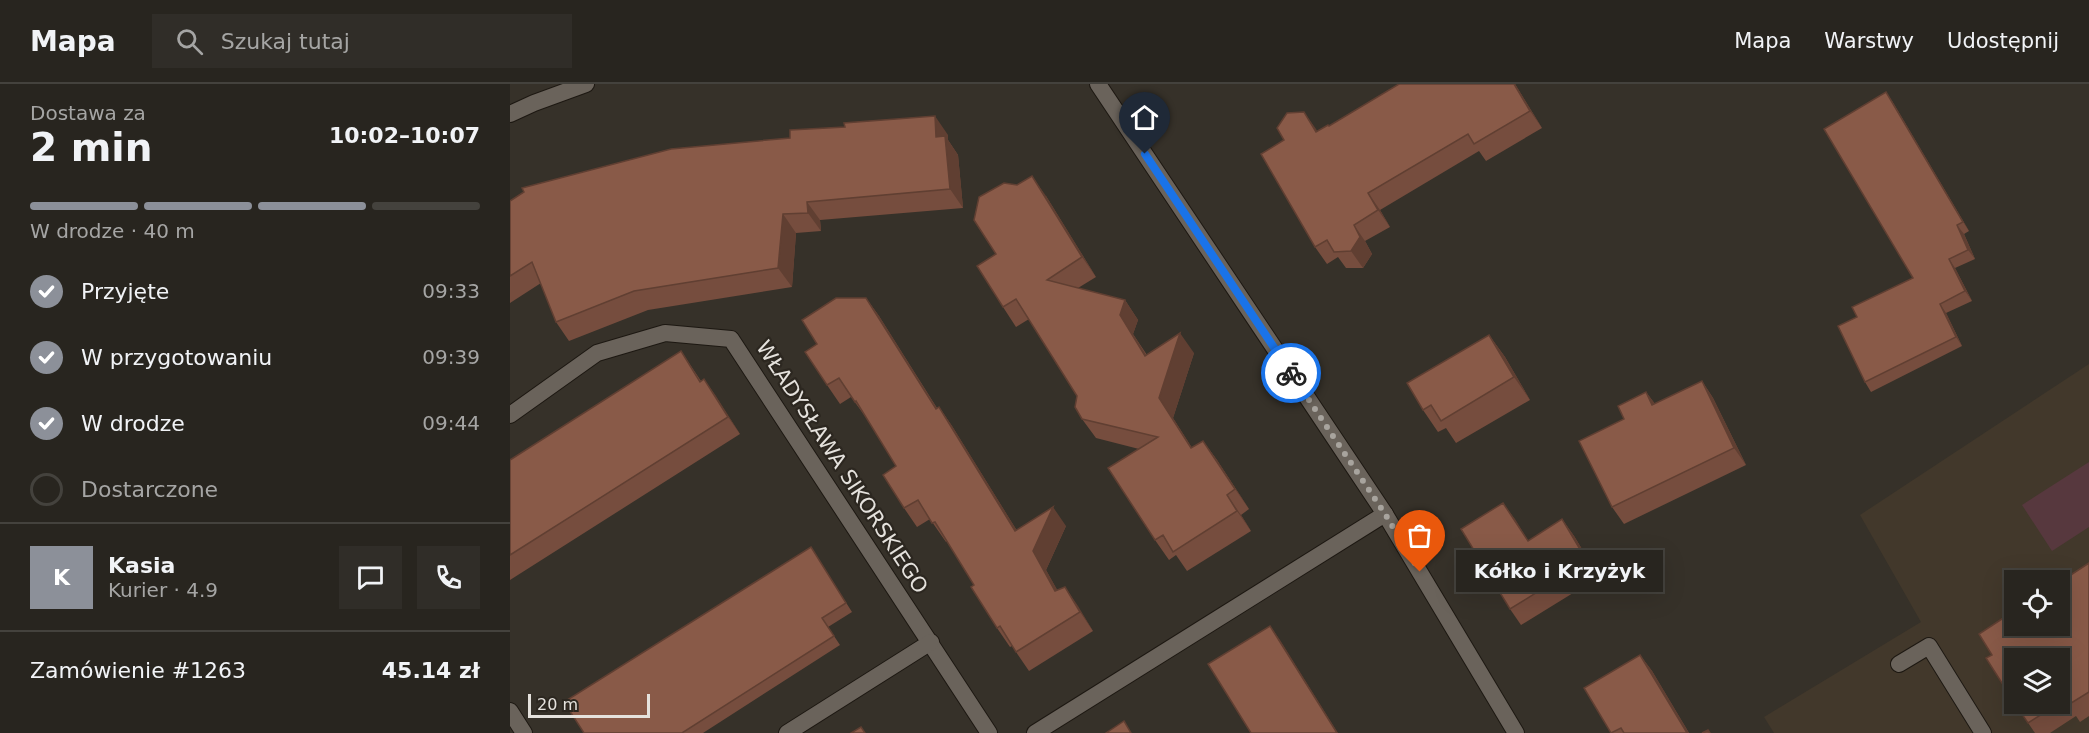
<!DOCTYPE html>
<html lang="pl">
<head>
<meta charset="utf-8">
<style>
  :root { --surface:#28251f; --page:#302d28; --text:#f1f3f6; --muted:#a5a5a4; --line:#44423d; --accent:#8c9099 }
  body { margin:0; font-family:"DejaVu Sans",sans-serif; background:var(--page); color:var(--text); height:100vh; display:flex; flex-direction:column; font-size:22px; white-space:nowrap }
  * { box-sizing:border-box; margin:0 }
  p { font-size:20px; color:var(--muted) }
  .icon { flex:none; width:33px; height:33px; fill:none; stroke:currentColor; stroke-width:2; stroke-linecap:round; stroke-linejoin:round }
  .map { position:relative; flex:1; overflow:hidden }
  .details { display:flex; flex-direction:column; background:var(--surface); width:510px }
  .details>* { flex:none }
  .buttons { position:absolute; left:1494px; top:486px; display:grid; gap:12px }
  .buttons a { display:grid; place-items:center; width:66px; height:66px; border-radius:0px; background:var(--surface); box-shadow:0 6px 24px #0002,0 0 0 2px var(--line); font-size:30px }
  .scale { position:absolute; left:18px; bottom:15px; width:122px; box-sizing:border-box; padding-left:6px; border:3px solid #e5e2dd; border-top:0; font-size:16px; line-height:21px; white-space:nowrap; color:#e5e2dd; -webkit-text-stroke:4px #2c2720; paint-order:stroke }
  .pin { position:absolute; display:grid; place-items:center; width:51px; height:51px; color:#fff; margin:-62px -26px; border-radius:50% 50% 50% 0; rotate:-45deg; box-shadow:0 0 6px #0007 }
  .pin .icon { rotate:45deg }
  .courier { position:absolute; display:grid; place-items:center; width:60px; height:60px; margin:-30px; border:4px solid #1a73e8; border-radius:50%; background:#fff; color:#222; box-shadow:0 2px 8px #0007 }
  .bubble { position:absolute; height:42px; border-radius:0px; background:var(--surface); box-shadow:0 6px 24px #0002,0 0 0 2px var(--line); font-size:20px; font-weight:600; line-height:42px; text-align:center }
  .overview em { font-style:normal; font-weight:600 }
  .overview div { display:flex; flex-direction:column-reverse }
  .overview { display:flex; align-items:center; justify-content:space-between; height:102px; padding:0 30px }
  h1 { font-size:39px; font-weight:600; line-height:45px }
  .bar { display:grid; grid-template-columns:repeat(4,1fr); gap:9px 6px; align-content:center; height:72px; padding:0 30px }
  .bar i { height:8px; border-radius:4px; background:var(--line) }
  .bar .selected { background:var(--accent) }
  .bar p { grid-column:span 4 }
  .line { display:flex; align-items:center; gap:15px; padding:0 30px; border-top:2px solid var(--line) }
  .line div { flex:1 }
  .round { display:grid; place-items:center; flex:none; width:63px; height:63px; border-radius:0px; background:var(--page) }
  ol { padding:0 30px; list-style:none }
  li { display:flex; align-items:center; gap:18px; height:66px }
  li p { margin-inline-start:auto }
  li .icon { padding:6px; border-radius:50%; background:var(--accent); color:#fff; stroke-width:4 }
  li:last-child { color:var(--muted) }
  li i { width:33px; height:33px; border:3px solid var(--line); border-radius:50% }
  header { display:flex; align-items:center; gap:36px; box-sizing:border-box; height:84px; padding:0 30px; background:var(--surface); border-bottom:2px solid var(--line) }
  header strong { font-size:28px }
  nav { display:flex; gap:33px; margin-inline-start:auto; font-size:21px }
  .search { width:420px; height:54px; background:var(--page); display:flex; align-items:center; gap:15px; box-sizing:border-box; padding:0 21px; border-radius:0px; color:var(--muted); font-size:22px }
  main { display:flex; flex:1; min-height:0 }
  .map>svg:first-child { display:block }
  .built { fill:#42382b; fill-rule:evenodd }
  .green { fill:#57383e }
  .lines { fill:none; stroke-linecap:round; stroke-linejoin:round }
  .service-casing { stroke:#1d1812; stroke-width:18 }
  .minor-casing { stroke:#1d1812; stroke-width:18 }
  .tertiary-casing { stroke:#1d1812; stroke-width:18 }
  .service { stroke:#6a635b; stroke-width:16 }
  .minor { stroke:#6a635b; stroke-width:16 }
  .tertiary { stroke:#6a635b; stroke-width:16 }
  .wall { fill:#764d3e }
  .shaded-wall { fill:#603f32 }
  .building { fill:#895a48; stroke:#603f32; stroke-width:1.5 }
  .done { stroke:#a8a49e; stroke-width:6; stroke-dasharray:0 10.8 }
  .route { stroke:#1a73e8; stroke-width:8 }
  .labels { text-anchor:middle; dominant-baseline:central; stroke-width:4.5; stroke-linejoin:round; paint-order:stroke }
  .street-label { font-size:21px; fill:#e5e2dd; stroke:#2c2720 }
</style>
</head>
<body>
<header>
<strong>Mapa</strong>
<div class="search"><svg class="icon" aria-label="search" viewBox="0 0 24 24"><circle cx="10" cy="10" r="6"/><path d="M15 15l6 6"/></svg>Szukaj tutaj</div>
<nav><a>Mapa</a><a>Warstwy</a><a>Udostępnij</a></nav>
</header>
<main>
<section class="details">
<div class="overview"><div><h1>2 min</h1><p>Dostawa za</p></div><em>10:02–10:07</em></div>
<div class="bar"><i class="selected"></i><i class="selected"></i><i class="selected"></i><i></i><p>W drodze · 40 m</p></div>
<ol>
<li><svg class="icon" aria-label="check" viewBox="0 0 24 24"><path d="M5 12l5 5 9-10"/></svg>Przyjęte<p>09:33</p></li>
<li><svg class="icon" aria-label="check" viewBox="0 0 24 24"><path d="M5 12l5 5 9-10"/></svg>W przygotowaniu<p>09:39</p></li>
<li><svg class="icon" aria-label="check" viewBox="0 0 24 24"><path d="M5 12l5 5 9-10"/></svg>W drodze<p>09:44</p></li>
<li><i></i>Dostarczone</li>
</ol>
<div class="line" style="height:108px"><b class="round" style="background:var(--accent);color:#fff">K</b><div><b>Kasia</b><p>Kurier · 4.9</p></div><a class="round"><svg class="icon" aria-label="chat" viewBox="0 0 24 24"><path d="M4 5h16v11H9l-5 4z"/></svg></a><a class="round"><svg class="icon" aria-label="phone" viewBox="0 0 24 24"><path d="M5 4h4l2 5-3 2q2 4 5 5l2-3 5 2v4C11 20 4 13 5 4z"/></svg></a></div>
<div class="line" style="height:78px"><div>Zamówienie #1263</div><b>45.14 zł</b></div>
</section>
<div class="map">
<svg width="1579" height="649" viewBox="0 0 1579 649">
  <rect width="100%" height="100%" fill="#363129"/>
  <path class="built" d="M1579,280v369h-315l-10,-16 157,-95 -61,-107zM1504,496h46v46h-46zM1504,574h46v46h-46z"/>
  <path class="green" d="M1579,378v65l-37,24 -30,-46z"/>
  <g class="lines">
    <g class="service-casing">
      <path id="service" d="M1389,580l30,-18 54,87"/>
    </g>
    <g class="minor-casing">
      <g id="minor">
        <path d="M588,0l287,430 131,219"/>
        <path d="M0,331l87,-62 68,-20 66,6 258,394"/>
        <path d="M0,627l14,22"/>
        <path d="M277,649l144,-91"/>
        <path d="M525,649l350,-219"/>
      </g>
    </g>
    <g class="tertiary-casing">
      <path id="tertiary" d="M0,30l24,-11 52,-19"/>
    </g>
    <use href="#service" class="service"/>
    <use href="#minor" class="minor"/>
    <use href="#tertiary" class="tertiary"/>
  </g>
  <g class="wall">
    <path d="M1005,0l27,44 -56,33 -7,-10 -99,59 10,17 -25,14 7,13 -9,14h-17l-8,-11 -11,7 -12,-17 14,-121z"/>
    <path d="M1382,17l77,130 -5,3 11,25 -20,9 17,33 -26,12 16,33 -91,46 -6,-10 -8,-65 56,-39z"/>
    <path d="M335,43l103,8v5l10,15 5,53 -143,12 1,11 -25,2 -4,54 -144,23 -79,31 -13,-19 -15,-39 -31,20v-102z"/>
    <path d="M536,112l50,81 -18,11 47,12 13,20 -5,14 14,21 47,-2 -21,65 19,30 11,-7 14,19 32,49 -8,6 10,16 -64,40 -11,-16 -7,5 -14,-20 -16,-91 -43,-11 -14,-19 -5,-23 -48,-77 -13,8 -13,-20 -7,-53z"/>
    <path d="M356,214l13,18 58,92 2,-1 13,19 65,105 49,-5 -20,44 11,20 8,-3 28,44 -64,40 -17,-25 -2,1 -13,-19 -23,-43 -27,-44 -1,1 -16,-23 -13,8 -13,-19 -8,-42 -28,-46 -17,-23 -11,7 -13,-19 -10,-41z"/>
    <path d="M979,251l16,22 25,43 -74,43 -10,-15 -8,4 -15,-22z"/>
    <path d="M171,267l20,30 3,-2 36,55 -230,146v-120z"/>
    <path d="M1192,297l11,17 33,67 -122,59 -12,-17 34,-115 9,12z"/>
    <path d="M993,419l25,38 34,-22 12,17 25,41 -78,48 -11,-16z"/>
    <path d="M301,463l41,65 -24,15 12,18 -137,88h-119z"/>
    <path d="M1579,479v153l-9,6 -4,-6 -26,17h-15l-20,-29h45v-46l-68,-3z"/>
    <path d="M1130,571l12,16 37,62h-78z"/>
  </g>
  <g class="shaded-wall">
    <path d="M1004,0h1l27,44 -12,-17z"/>
    <path d="M1376,8l6,9 77,130 -6,-9z"/>
    <path d="M794,28l12,17 11,20 -11,-17z"/>
    <path d="M425,32l13,19v5l10,15 5,53 -13,-19 -14,-52z"/>
    <path d="M522,92l14,20 50,81 -14,-20z"/>
    <path d="M858,109l12,17 10,17 -12,-17z"/>
    <path d="M297,118l13,18 1,11 -13,-18z"/>
    <path d="M273,130l13,19 -4,54 -14,-19z"/>
    <path d="M844,141l11,16 7,13 -9,14 -12,-17z"/>
    <path d="M1447,141l7,9 11,25 -7,-9z"/>
    <path d="M1439,175l6,9 17,33 -7,-10z"/>
    <path d="M356,214l13,18 70,112 -13,-19z"/>
    <path d="M615,216l13,20 -5,14 26,42 -14,-20 -25,-41z"/>
    <path d="M1430,220l6,9 16,33 -6,-9z"/>
    <path d="M670,249l14,20 -21,65 32,50 -46,-70z"/>
    <path d="M979,251l16,22 25,43 -16,-23z"/>
    <path d="M194,295l12,17 24,38 -12,-17z"/>
    <path d="M1192,297l11,17 33,67 -12,-17z"/>
    <path d="M1136,308l12,16 -6,-3z"/>
    <path d="M429,323l13,19 77,124 -14,-19z"/>
    <path d="M693,357l14,19 32,49 -14,-20z"/>
    <path d="M717,411l14,20 10,16 -14,-20z"/>
    <path d="M993,419l12,16 24,39 -11,-17z"/>
    <path d="M543,423l13,19 -20,44 22,39 -13,-18 -22,-40z"/>
    <path d="M1052,435l12,17 25,41 -12,-16z"/>
    <path d="M555,503l13,19 15,25 -13,-19z"/>
    <path d="M760,542l10,14 58,93h-1z"/>
    <path d="M1130,571l12,16 37,62h-2z"/>
  </g>
  <g class="building">
    <path d="M889,0h115l16,27 -56,33 -6,-10 -100,59 10,17 -24,15 6,12 -9,14 -17,1 -7,-12 -12,7 -54,-93 23,-14 -7,-12 10,-15 17,-1 12,20 12,-7 1,1z"/>
    <path d="M1376,8l77,130 -6,3 11,25 -19,9 16,32 -25,13 16,33 -91,45 -27,-56 19,-9 -5,-10 61,-29 -89,-149z"/>
    <path d="M425,32l1,21 9,-1 5,53 -143,13 1,11 -25,1 -5,54 -144,23 -78,31 -24,-60 -22,14v-75l14,-9 -2,-4 149,-39 119,-11v-8l55,-3 -1,-4z"/>
    <path d="M522,92l50,81 -35,23 78,20 -5,15 25,41 35,-23 -21,65 32,50 12,-7 32,48 -8,6 10,16 -64,41 -10,-17 -8,5 -47,-72 50,-31 -76,-18 -7,-12 2,-11 -61,-97 -13,8 -26,-41 19,-12 -22,-34 5,-23 25,-14 13,2z"/>
    <path d="M326,214h30l70,111 3,-2 76,124 38,-24 -20,44 22,40 10,-4 15,25 -64,40 -16,-26 -3,2 -26,-41 3,-2 -39,-63 -3,1 -14,-23 -14,8 -21,-33 13,-9 -40,-65 -1,1 -16,-24 -12,7 -22,-33 12,-8 -15,-24z"/>
    <path d="M979,251l25,42 -73,44 -10,-16 -8,5 -16,-27z"/>
    <path d="M171,267l19,31 4,-3 24,38 -218,138v-95z"/>
    <path d="M1192,297l32,67 -122,59 -33,-66 45,-22 -6,-13 28,-14 6,13z"/>
    <path d="M993,419l25,38 34,-22 25,42 -77,48 -49,-80z"/>
    <path d="M301,463l35,56 -24,15 12,18 -152,97h-98l-20,-31z"/>
    <path d="M1579,479v129l-21,13 -4,-5 -4,2v-44h-46v44l-28,-44 6,-3 -13,-21 35,-23v15h46v-44z"/>
    <path d="M760,542l67,107h-86l-43,-69z"/>
    <path d="M1130,571l47,78h-63l-3,-5 -10,5 -27,-45z"/>
    <path d="M1505,620h43l-30,19z"/>
    <path d="M614,637l7,12h-25z"/>
    <path d="M351,643l4,6h-14z"/>
    <path d="M1198,646l2,3h-8z"/>
  </g>
  <g class="lines">
    <path class="done" d="M781,289l94,141 35,58"/>
    <path class="route" d="M635,70l146,219"/>
  </g>
  <g class="labels">
    <g class="street-label">
      <text transform="translate(332 383) rotate(57)">WŁADYSŁAWA SIKORSKIEGO</text>
    </g>
  </g>
</svg>
<div class="buttons">
<a><svg class="icon" aria-label="locate" viewBox="0 0 24 24"><circle cx="12" cy="12" r="6"/><path d="M12 2v4M12 18v4M2 12h4M18 12h4"/></svg></a>
<a><svg class="icon" aria-label="layers" viewBox="0 0 24 24"><path d="M12 4l9 5-9 5-9-5zM3 14l9 5 9-5"/></svg></a>
</div>
<div class="scale">20 m</div>
<div class="pin" style="left:910px;top:488px;background:#ea580c"><svg class="icon" aria-label="bag" viewBox="0 0 24 24"><path d="M5 8h14l-1 12H6zM9 8a3 3 0 0 1 6 0"/></svg></div>
<div class="pin" style="left:635px;top:70px;background:#1f2937"><svg class="icon" aria-label="home" viewBox="0 0 24 24"><path d="M3 11l9-7 9 7M6 9v11h12V9"/></svg></div>
<div class="courier" style="left:781px;top:289px"><svg class="icon" aria-label="bike" viewBox="0 0 24 24"><circle cx="6" cy="16" r="4"/><circle cx="18" cy="16" r="4"/><path d="M6 16l4-8h5l3 8M10 8l3 8H6M13 5h3"/></svg></div>
<div class="bubble" style="left:946px;top:466px;width:207px">Kółko i Krzyżyk</div>
</div>
</main>
</body>
</html>
